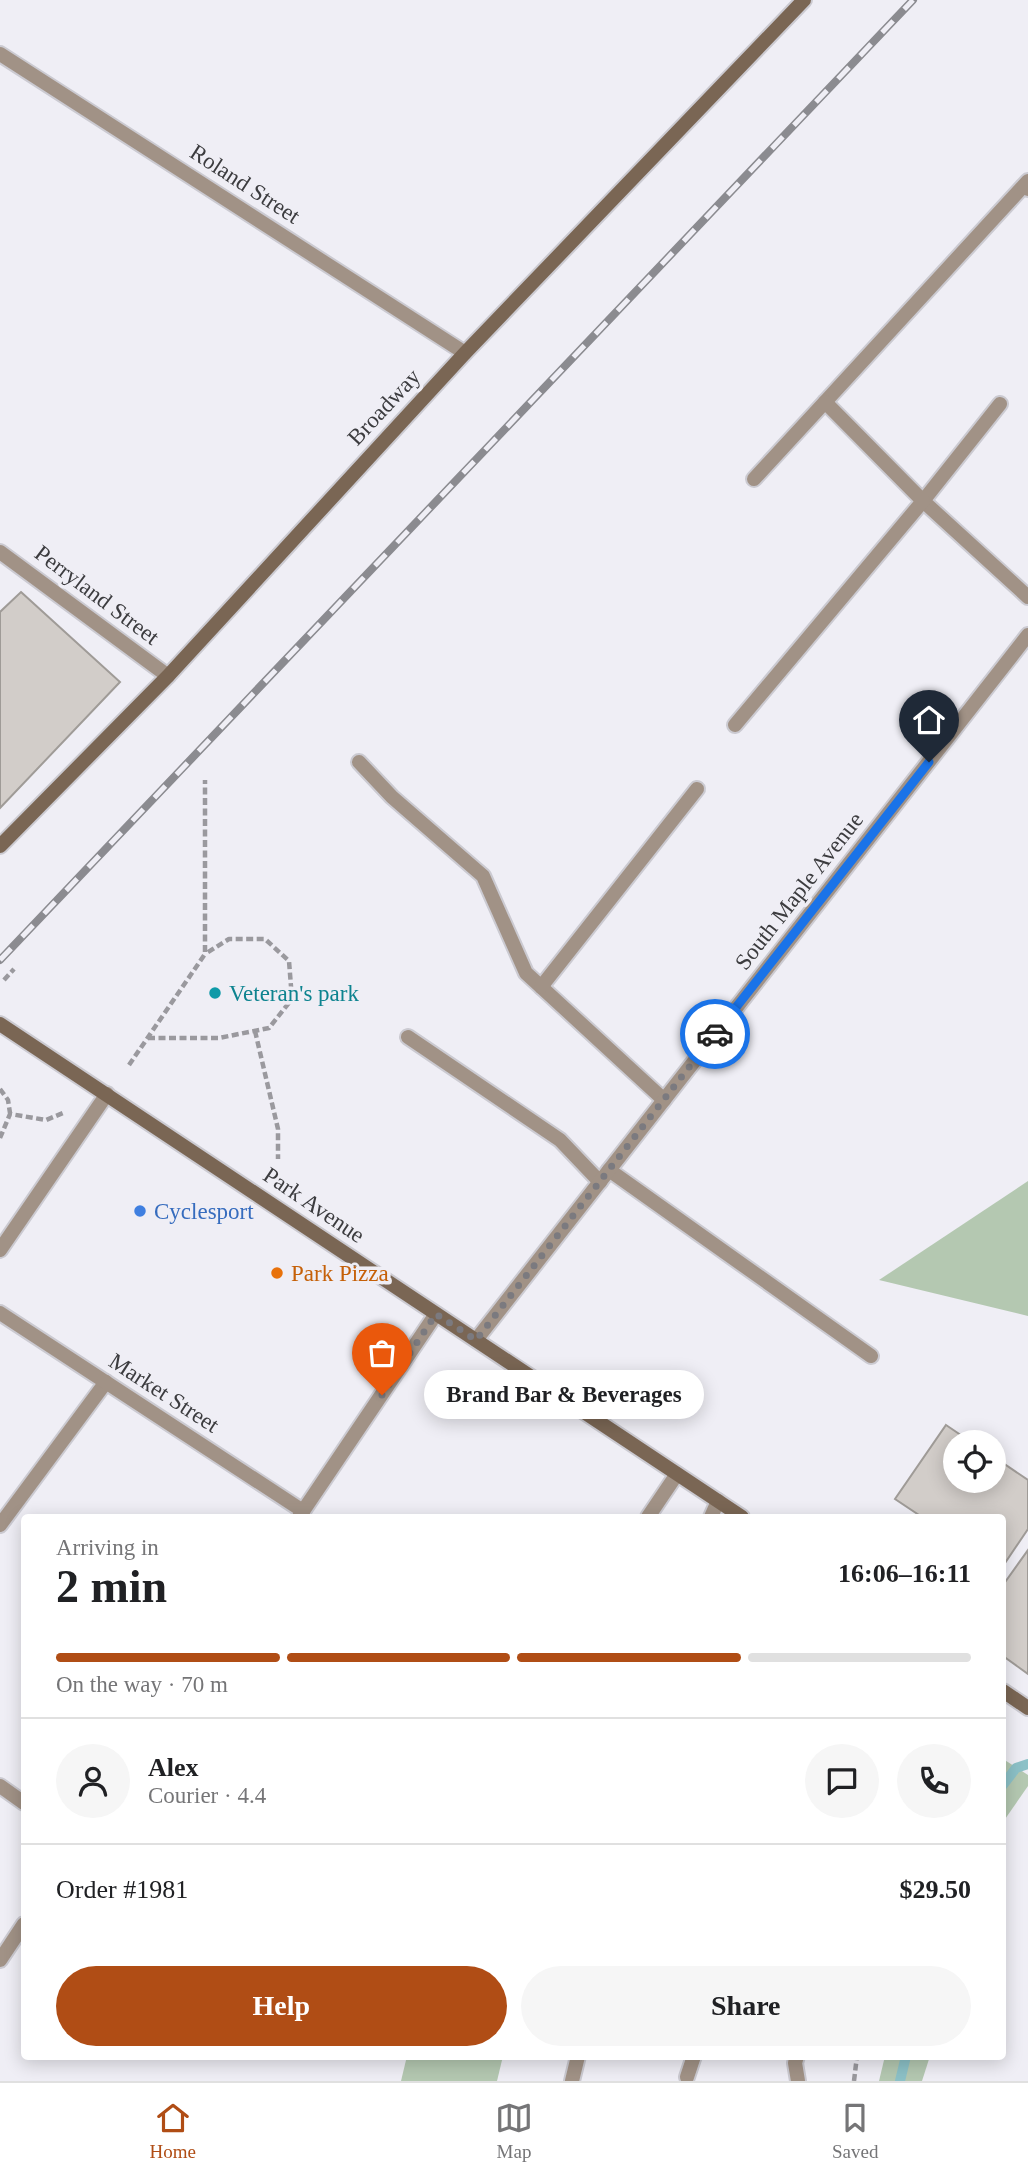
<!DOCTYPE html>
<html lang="en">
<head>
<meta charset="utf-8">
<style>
  :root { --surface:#fff; --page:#f6f6f6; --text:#202124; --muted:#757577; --line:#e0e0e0; --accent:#b04d15 }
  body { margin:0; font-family:"Times New Roman",serif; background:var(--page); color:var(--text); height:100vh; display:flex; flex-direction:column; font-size:26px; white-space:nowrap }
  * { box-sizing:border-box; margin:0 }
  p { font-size:23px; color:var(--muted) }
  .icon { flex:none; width:38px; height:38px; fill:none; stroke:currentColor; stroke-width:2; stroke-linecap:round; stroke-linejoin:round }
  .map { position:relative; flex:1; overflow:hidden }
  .sheet { position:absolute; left:21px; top:1514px; width:985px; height:546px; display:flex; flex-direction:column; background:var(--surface); border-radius:7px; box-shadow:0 4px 18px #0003 }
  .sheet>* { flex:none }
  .tools { position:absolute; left:943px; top:1430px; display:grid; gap:14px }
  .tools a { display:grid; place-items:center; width:63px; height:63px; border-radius:50%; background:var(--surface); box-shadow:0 4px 18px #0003; font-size:35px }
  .pin { position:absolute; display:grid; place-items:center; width:60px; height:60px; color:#fff; margin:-72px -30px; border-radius:50% 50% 50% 0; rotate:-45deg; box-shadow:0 0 7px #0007 }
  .pin .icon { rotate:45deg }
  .courier { position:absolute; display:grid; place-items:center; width:70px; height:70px; margin:-35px; border:5px solid #1a73e8; border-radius:50%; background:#fff; color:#222; box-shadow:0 2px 9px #0007 }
  .bubble { position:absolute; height:49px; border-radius:24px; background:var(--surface); box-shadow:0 4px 18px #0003; font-size:23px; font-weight:800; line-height:49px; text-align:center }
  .overview em { font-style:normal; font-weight:800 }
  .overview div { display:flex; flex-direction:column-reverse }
  .overview { display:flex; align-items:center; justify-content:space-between; height:119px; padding:0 35px }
  h1 { font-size:46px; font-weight:800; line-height:52px }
  .bar { display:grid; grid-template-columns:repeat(4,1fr); gap:10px 7px; align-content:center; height:84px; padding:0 35px }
  .bar i { height:9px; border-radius:5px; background:var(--line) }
  .bar .current { background:var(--accent) }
  .bar p { grid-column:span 4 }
  .line { display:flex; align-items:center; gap:18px; padding:0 35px; border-top:2px solid var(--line) }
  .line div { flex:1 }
  .round { display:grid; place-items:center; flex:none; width:74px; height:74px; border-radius:37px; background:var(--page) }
  .button { display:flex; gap:14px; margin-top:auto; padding:14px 35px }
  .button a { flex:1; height:80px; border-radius:42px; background:var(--accent); color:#fff; font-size:28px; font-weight:800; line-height:80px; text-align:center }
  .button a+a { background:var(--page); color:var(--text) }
  .tab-bar { display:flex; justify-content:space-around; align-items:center; height:98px; border-top:2px solid var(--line); background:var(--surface); font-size:19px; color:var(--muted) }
  .tab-bar a { display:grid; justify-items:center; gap:4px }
  .tab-bar .current { color:var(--accent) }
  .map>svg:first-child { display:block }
  .green { fill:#b4c8b1 }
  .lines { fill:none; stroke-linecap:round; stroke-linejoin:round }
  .stream { stroke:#8cc1c7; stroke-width:10 }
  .building { fill:#d2cdc9; stroke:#9f9b97; stroke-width:2 }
  .lane-casing { stroke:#cbcad1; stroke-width:18 }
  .street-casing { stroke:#cbcad1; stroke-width:18 }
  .secondary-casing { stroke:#cbcad1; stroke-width:18 }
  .path { stroke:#9a999e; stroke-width:4.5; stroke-dasharray:7 3.5; stroke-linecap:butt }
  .lane { stroke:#a19286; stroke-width:14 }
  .street { stroke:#a19286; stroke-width:14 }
  .secondary { stroke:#7a6654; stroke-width:14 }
  .rail-casing { stroke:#8b8b90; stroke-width:8 }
  .rail { stroke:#efeef5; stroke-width:5; stroke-dasharray:16; stroke-linecap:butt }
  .done { stroke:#7b7a7f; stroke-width:7; stroke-dasharray:0 12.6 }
  .route { stroke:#1a73e8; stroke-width:9 }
  .culture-dot { fill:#0f9aa8; stroke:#efeef5; stroke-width:2.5 }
  .shop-dot { fill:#3f7fe0; stroke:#efeef5; stroke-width:2.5 }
  .food-dot { fill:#e8710a; stroke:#efeef5; stroke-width:2.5 }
  .labels { text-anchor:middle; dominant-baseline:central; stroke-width:7; stroke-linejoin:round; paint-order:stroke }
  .street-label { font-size:23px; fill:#3c3c3f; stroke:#efeef5 }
  .culture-label { font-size:23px; fill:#0d838f; stroke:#efeef5; text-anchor:start }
  .shop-label { font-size:23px; fill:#366cbe; stroke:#efeef5; text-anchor:start }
  .food-label { font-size:23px; fill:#c56008; stroke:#efeef5; text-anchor:start }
</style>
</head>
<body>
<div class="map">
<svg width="1028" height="2081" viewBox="0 0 1028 2081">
  <rect width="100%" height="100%" fill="#efeef5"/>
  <g class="green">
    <path d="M1028,1181v135l-149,-36z"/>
    <path d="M1003,1759l25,16v11l-25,36z"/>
    <path d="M407,2056h96l-6,25h-96z"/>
    <path d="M885,2056h45l-8,25h-43z"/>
  </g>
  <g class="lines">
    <g class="stream">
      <path d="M1003,1785l13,-17 12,-4"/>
      <path d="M900,2081l6,-25"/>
    </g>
  </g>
  <g class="building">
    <path d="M21,592l99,90 -120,126v-196z"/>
    <path d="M946,1425l25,17h-15v38h38v-23l34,23v49l-25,37v-49h-81l-27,-18z"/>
    <path d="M1028,1550v124l-25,-18v-71z"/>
  </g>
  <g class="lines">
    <g class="lane-casing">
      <g id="lane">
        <path d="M825,402l203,-221"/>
        <path d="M1000,404l-77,97 105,96"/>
        <path d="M735,725l188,-224 -98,-99 -71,77"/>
        <path d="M359,762l33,35 91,79 43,97 138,127"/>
        <path d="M541,987l156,-198"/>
        <path d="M408,1037l152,103 40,42"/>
        <path d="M609,1170l262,186"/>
        <path d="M648,1517l29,-43"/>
        <path d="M711,1517l7,-16"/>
        <path d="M0,1525l106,-143"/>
        <path d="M797,2056l-2,7 3,18"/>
        <path d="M687,2077l7,-21"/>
        <path d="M572,2081l6,-25"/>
      </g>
    </g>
    <g class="street-casing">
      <g id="street">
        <path d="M0,54l465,299"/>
        <path d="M1024,186l4,3"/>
        <path d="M0,552l168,124"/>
        <path d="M0,1250l107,-156"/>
        <path d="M0,1313l303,198"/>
        <path d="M476,1340l552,-705"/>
        <path d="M299,1517l137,-203"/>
        <path d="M0,1786l24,17"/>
        <path d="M0,1960l24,-36"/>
      </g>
    </g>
    <g class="secondary-casing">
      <g id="secondary">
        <path d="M0,846l168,-170 297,-323 339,-353"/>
        <path d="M0,1024l742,493"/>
        <path d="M1003,1691l25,17"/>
      </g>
    </g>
    <g class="path">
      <path d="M4,980l10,-11"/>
      <path d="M255,1031l23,98v30"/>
      <path d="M148,1038h71l50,-10 23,-29 -3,-38 -24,-22h-36l-24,15"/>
      <path d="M129,1065l76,-111v-174"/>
      <path d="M0,1089l8,11 2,13"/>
      <path d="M0,1138l10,-24 36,6 17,-7"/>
      <path d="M854,2081l3,-25"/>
    </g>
    <use href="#lane" class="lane"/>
    <use href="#street" class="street"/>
    <use href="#secondary" class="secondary"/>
    <g class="rail-casing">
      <path id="rail" d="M0,960l913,-960"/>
    </g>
    <use href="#rail" class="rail"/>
  </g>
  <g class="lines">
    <path class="done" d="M382,1395l54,-81 40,26 239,-306"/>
    <path class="route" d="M715,1034l214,-272"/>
  </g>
  <circle class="culture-dot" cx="215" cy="993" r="7"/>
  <circle class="shop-dot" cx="140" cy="1211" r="7"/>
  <circle class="food-dot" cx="277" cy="1273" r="7"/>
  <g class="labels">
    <g class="street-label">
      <text transform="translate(245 184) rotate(33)">Roland Street</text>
      <text transform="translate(384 407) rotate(-47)">Broadway</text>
      <text transform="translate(97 595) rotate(37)">Perryland Street</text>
      <text transform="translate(799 891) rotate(-52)">South Maple Avenue</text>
      <text transform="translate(314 1205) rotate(34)">Park Avenue</text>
      <text transform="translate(164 1393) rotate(33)">Market Street</text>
    </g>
    <g class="culture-label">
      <text x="229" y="993">Veteran's park</text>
    </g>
    <g class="shop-label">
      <text x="154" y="1211">Cyclesport</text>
    </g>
    <g class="food-label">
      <text x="291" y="1273">Park Pizza</text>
    </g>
  </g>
</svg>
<div class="tools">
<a><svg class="icon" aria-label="locate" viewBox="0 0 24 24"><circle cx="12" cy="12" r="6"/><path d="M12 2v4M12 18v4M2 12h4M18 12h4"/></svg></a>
</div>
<div class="pin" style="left:382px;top:1395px;background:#ea580c"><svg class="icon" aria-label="bag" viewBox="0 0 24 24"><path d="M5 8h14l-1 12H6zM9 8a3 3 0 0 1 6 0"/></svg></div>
<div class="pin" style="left:929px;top:762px;background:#1f2937"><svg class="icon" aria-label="home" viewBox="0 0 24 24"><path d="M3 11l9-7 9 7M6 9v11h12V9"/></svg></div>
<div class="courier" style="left:715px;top:1034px"><svg class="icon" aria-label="car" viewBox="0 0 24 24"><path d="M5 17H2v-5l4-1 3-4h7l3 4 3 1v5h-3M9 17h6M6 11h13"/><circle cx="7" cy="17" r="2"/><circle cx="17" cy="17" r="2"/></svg></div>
<div class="bubble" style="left:424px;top:1370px;width:280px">Brand Bar &amp; Beverages</div>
<section class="sheet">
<div class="overview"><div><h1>2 min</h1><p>Arriving in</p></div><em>16:06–16:11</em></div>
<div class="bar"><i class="current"></i><i class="current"></i><i class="current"></i><i></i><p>On the way · 70 m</p></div>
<div class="line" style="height:126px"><a class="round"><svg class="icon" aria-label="person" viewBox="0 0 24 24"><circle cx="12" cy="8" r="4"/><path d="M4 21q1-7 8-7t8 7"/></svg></a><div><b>Alex</b><p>Courier · 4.4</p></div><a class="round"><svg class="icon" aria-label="chat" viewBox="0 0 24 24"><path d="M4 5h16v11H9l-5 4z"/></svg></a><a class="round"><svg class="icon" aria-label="phone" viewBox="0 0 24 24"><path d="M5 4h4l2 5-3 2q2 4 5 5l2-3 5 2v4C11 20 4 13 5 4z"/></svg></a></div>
<div class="line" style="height:91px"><div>Order #1981</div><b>$29.50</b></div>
<div class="button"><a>Help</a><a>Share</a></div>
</section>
</div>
<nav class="tab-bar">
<a class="current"><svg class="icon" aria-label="home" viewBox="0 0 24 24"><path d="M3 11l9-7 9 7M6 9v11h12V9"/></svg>Home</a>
<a><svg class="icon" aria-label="map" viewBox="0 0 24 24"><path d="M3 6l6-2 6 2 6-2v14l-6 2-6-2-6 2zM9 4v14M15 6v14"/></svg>Map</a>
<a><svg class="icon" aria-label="saved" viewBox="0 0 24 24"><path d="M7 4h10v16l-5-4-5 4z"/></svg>Saved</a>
</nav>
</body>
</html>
